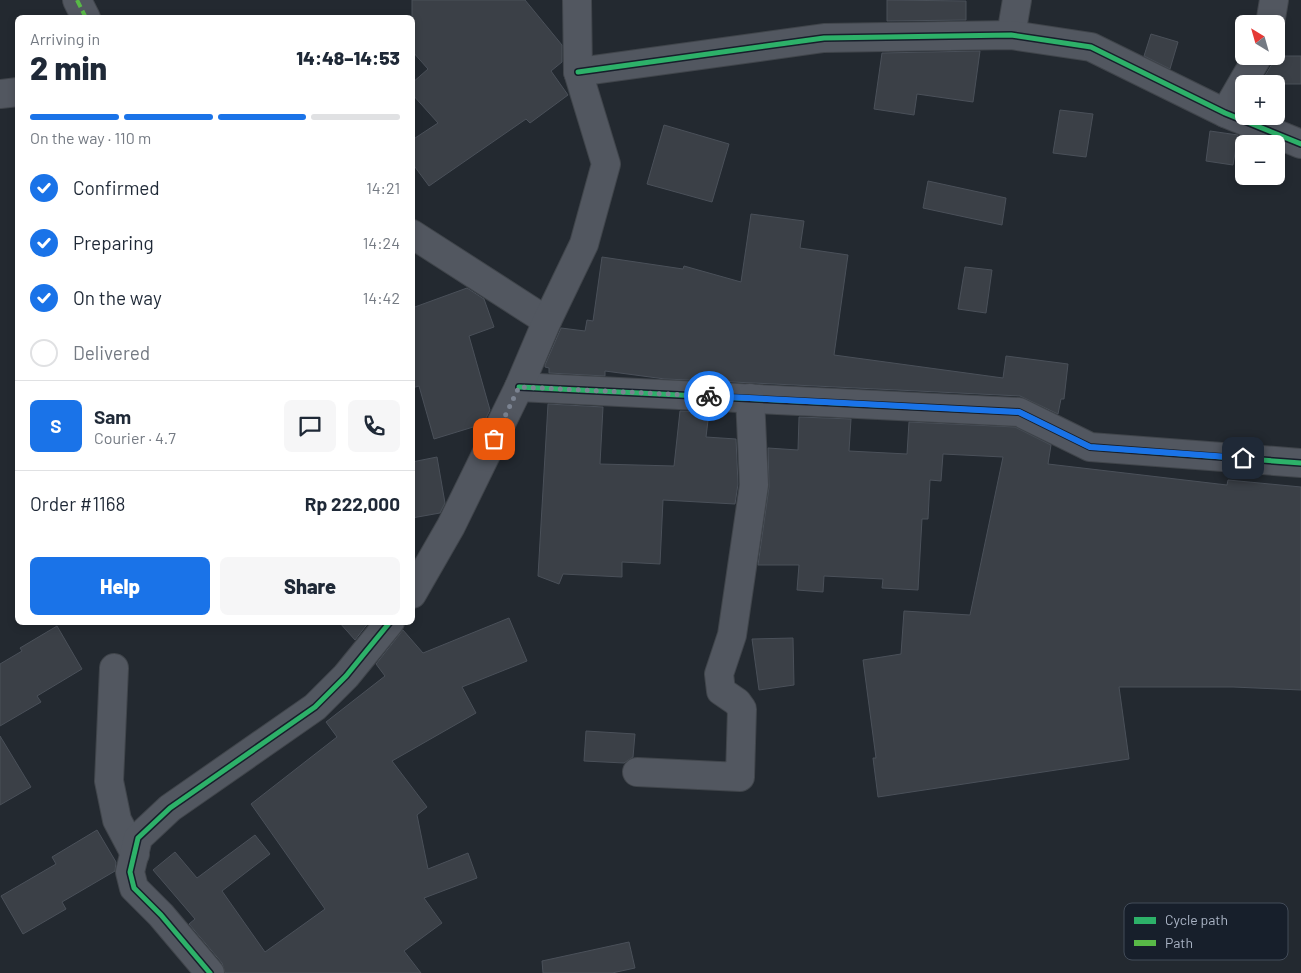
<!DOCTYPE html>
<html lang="en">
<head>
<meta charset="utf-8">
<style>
  :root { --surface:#fff; --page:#f6f6f7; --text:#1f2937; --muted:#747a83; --line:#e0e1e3; --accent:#1a73e8 }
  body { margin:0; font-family:Barlow,sans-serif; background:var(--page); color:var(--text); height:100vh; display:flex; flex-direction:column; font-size:19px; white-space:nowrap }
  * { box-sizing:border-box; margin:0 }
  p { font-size:16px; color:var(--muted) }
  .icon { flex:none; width:28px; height:28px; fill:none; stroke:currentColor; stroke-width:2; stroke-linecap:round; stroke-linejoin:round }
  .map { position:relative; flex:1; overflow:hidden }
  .panel { position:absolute; left:15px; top:15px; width:400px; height:610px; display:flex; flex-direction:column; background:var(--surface); border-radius:8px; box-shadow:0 2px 8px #0003 }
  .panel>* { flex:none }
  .needle { width:32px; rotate:323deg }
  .controls { position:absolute; left:1235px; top:15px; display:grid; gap:10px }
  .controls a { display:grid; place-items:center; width:50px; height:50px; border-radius:8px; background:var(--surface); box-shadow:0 2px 8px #0003; font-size:25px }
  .pin { position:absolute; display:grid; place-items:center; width:42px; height:42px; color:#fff; margin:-21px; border-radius:10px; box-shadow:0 2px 8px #0006 }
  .courier { position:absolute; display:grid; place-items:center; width:50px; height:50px; margin:-25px; border:4px solid #1a73e8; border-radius:50%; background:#fff; color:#222; box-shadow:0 1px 6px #0007 }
  .head em { font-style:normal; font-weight:800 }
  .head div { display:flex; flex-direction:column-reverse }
  .head { display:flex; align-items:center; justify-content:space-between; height:85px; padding:0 15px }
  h1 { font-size:32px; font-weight:800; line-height:38px }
  .bar { display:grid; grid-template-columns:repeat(4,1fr); gap:8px 5px; align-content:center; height:60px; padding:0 15px }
  .bar i { height:6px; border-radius:4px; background:var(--line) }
  .bar .on { background:var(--accent) }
  .bar p { grid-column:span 4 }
  .line { display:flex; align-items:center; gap:12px; padding:0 15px; border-top:1px solid var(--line) }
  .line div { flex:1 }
  .round { display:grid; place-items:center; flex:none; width:52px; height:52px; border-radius:8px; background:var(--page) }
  ol { padding:0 15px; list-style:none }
  li { display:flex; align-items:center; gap:15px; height:55px }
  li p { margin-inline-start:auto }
  li .icon { padding:5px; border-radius:50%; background:var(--accent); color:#fff; stroke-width:4 }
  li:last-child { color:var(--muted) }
  li i { width:28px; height:28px; border:2px solid var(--line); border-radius:50% }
  .action { display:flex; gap:10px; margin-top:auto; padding:10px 15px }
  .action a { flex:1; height:58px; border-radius:8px; background:var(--accent); color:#fff; font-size:20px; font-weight:800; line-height:58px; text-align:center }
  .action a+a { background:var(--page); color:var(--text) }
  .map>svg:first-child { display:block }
  .building { fill:#3b4047; stroke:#4a5059 }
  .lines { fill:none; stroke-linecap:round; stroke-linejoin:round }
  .minor-casing { stroke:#40454b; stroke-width:30 }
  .minor { stroke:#525760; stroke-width:28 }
  .quiet { stroke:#58b947; stroke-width:4; stroke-dasharray:8 4; stroke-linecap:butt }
  .cycleway-casing { stroke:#171f2b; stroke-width:8 }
  .cycleway { stroke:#2db169; stroke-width:5 }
  .done { stroke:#7b8391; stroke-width:5; stroke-dasharray:0 9 }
  .route { stroke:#1a73e8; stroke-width:6 }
  .key { fill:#171f2b; stroke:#434c59; stroke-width:1 }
  .key-label { font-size:14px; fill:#aab4c5 }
</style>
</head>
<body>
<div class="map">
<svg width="1301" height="973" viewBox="0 0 1301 973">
  <rect width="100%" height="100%" fill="#232930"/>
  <g class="building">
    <path d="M412,0h113l37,45v17l-11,9 17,24 -38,28 -4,-4 -97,67 -17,-23v-23l26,-17 -26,-29v-11l16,-14 -16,-18z"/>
    <path d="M887,0l79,1v19l-79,1z"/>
    <path d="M1151,34l27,8 -8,27 -26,-13z"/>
    <path d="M980,51l-7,51 -56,-8 -3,21 -40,-6 8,-56z"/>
    <path d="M1274,56h27v28h-41l12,-20z"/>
    <path d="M1060,110l33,4 -7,43 -33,-4z"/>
    <path d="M664,125l65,19 -17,58 -65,-18z"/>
    <path d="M1210,131l28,4 -5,30 -27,-4z"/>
    <path d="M928,181l78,17 -4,27 -79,-17z"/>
    <path d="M751,214l53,7 -4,27 48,7 -14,100 169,23 3,-22 62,8 -4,35h-3l-3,15 -38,-18 -287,-14 -20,-3v2l-48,-2 -60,-8v5l-56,-3v-5l-4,-1v-2l16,-37 24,3 2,-11 6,1 9,-64 81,12 1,-3 57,16z"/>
    <path d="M965,267l27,3 -6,43 -28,-4z"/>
    <path d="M467,288l17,11 10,28 -25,9 21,74 -7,14 -49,15 -15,-53 -7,2v-80z"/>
    <path d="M548,404l55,3 -3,57 74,2 6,-55 29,1 -3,25 30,2 2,45 -3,20 -72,-4 -3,64 -38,-2v15l-59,-3 -4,10 -21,-8z"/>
    <path d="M799,417l52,2 -2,32 58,3 2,-32 106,5 36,18 -3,19 179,21 1,-5 73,7v203l-68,-3h-114l10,72 -251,38 -5,-39h3l-13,-98 38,-6 3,-43 66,4 33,-158 -60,-3 -2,27 -11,-1 -2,39h-6l-4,71 -36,-2 1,-9 -59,-3 -1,16 -26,-2 2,-25h-41l11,-78 -1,-39 30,2z"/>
    <path d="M437,457l8,46 -5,10 -28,5v-56z"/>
    <path d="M509,618l18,43 -65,26 14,26 -84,48 35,46 -10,8 11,54 40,-16 9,25 -53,20 18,25 -38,28 17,22h-196l-3,-10 -33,-39 6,-5 -42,-49 22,-18 22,26 58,-43 15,19 -48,37 43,61 60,-43 -74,-105 86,-67 -11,-15 59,-46 -9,-12 27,-34 20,23z"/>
    <path d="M339,622h30l-14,18z"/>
    <path d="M57,626l25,43 -45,27 4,6 -41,24v-62l22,-13 -2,-3z"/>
    <path d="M793,638l1,47 -35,5 -7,-51z"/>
    <path d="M586,731l49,3 -2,23 -9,6 -40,-2z"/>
    <path d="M0,736l31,51 -31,18z"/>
    <path d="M97,830l19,32 -1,9 -53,31 4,7 -43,25 -22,-38 55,-32 -4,-7z"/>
    <path d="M629,942l6,26 -23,5h-69l-1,-12z"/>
  </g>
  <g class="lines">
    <g class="minor-casing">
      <g id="minor">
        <path d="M77,0l9,18"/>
        <path d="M1270,24l4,-24"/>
        <path d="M1011,35l6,-35"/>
        <path d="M578,72l246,-34 187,-3 80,12 134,66 76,31"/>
        <path d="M0,94l18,-2"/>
        <path d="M1225,113l33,-57"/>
        <path d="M412,234l135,87"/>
        <path d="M519,387l500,25 71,35 211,16"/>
        <path d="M412,594l39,-68 68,-139 28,-66 37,-77 22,-80 -28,-92 -1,-72"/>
        <path d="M114,668l-5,113 8,39 18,34"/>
        <path d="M637,772l103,5 2,-68 -5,-7 -16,-11 -2,-17 13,-39 22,-150 -4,-87"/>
        <path d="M210,973l-49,-58 -27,-27 -4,-16 8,-34 32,-30 145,-101 31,-31 44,-54"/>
      </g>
    </g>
    <use href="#minor" class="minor"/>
    <path class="quiet" d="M77,0l9,18"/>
    <g class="cycleway-casing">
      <g id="cycleway">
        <path d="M578,72l246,-34 187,-3 80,12 134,66 76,31"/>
        <path d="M519,387l500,25 71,35 211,16"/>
        <path d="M210,973l-49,-58 -27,-27 -4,-16 8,-34 32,-30 145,-101 31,-31 44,-54"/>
      </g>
    </g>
    <use href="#cycleway" class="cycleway"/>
  </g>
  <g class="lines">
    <path class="done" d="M494,439l25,-52 190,9"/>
    <path class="route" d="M709,396l310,16 71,35 153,11"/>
  </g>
  <rect x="1124" y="903" width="164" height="57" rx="8" class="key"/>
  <rect x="1134" y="917" width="22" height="7" fill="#2db169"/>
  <rect x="1134" y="940" width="22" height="6" fill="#58b947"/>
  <g class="key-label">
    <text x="1165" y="925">Cycle path</text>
    <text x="1165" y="948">Path</text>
  </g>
</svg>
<div class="controls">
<a><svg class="needle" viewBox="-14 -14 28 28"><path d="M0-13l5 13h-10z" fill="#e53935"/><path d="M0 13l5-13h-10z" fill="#747a83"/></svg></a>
<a>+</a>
<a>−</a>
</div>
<div class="pin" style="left:494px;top:439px;background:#ea580c"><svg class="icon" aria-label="bag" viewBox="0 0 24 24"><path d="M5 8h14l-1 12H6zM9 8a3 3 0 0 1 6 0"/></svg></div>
<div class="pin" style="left:1243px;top:458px;background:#1f2937"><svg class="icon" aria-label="home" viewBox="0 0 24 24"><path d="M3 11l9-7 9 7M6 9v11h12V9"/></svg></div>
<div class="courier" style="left:709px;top:396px"><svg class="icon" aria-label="bike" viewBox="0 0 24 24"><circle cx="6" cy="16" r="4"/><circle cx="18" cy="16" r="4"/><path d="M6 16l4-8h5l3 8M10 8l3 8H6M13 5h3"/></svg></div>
<section class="panel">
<div class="head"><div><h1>2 min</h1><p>Arriving in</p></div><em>14:48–14:53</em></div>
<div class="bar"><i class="on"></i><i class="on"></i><i class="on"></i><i></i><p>On the way · 110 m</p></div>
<ol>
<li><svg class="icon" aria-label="check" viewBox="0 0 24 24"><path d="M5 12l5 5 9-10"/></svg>Confirmed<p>14:21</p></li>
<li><svg class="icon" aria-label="check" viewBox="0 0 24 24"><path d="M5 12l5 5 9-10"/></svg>Preparing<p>14:24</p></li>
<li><svg class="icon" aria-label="check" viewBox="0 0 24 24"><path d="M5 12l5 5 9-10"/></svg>On the way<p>14:42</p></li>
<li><i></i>Delivered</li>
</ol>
<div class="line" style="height:90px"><b class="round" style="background:var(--accent);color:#fff">S</b><div><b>Sam</b><p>Courier · 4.7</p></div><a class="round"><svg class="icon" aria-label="chat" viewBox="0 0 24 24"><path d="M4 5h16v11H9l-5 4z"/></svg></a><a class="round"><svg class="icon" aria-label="phone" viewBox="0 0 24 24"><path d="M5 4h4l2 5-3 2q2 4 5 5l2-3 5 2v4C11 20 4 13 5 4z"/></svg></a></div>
<div class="line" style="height:65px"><div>Order #1168</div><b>Rp 222,000</b></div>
<div class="action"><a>Help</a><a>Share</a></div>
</section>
</div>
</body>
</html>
